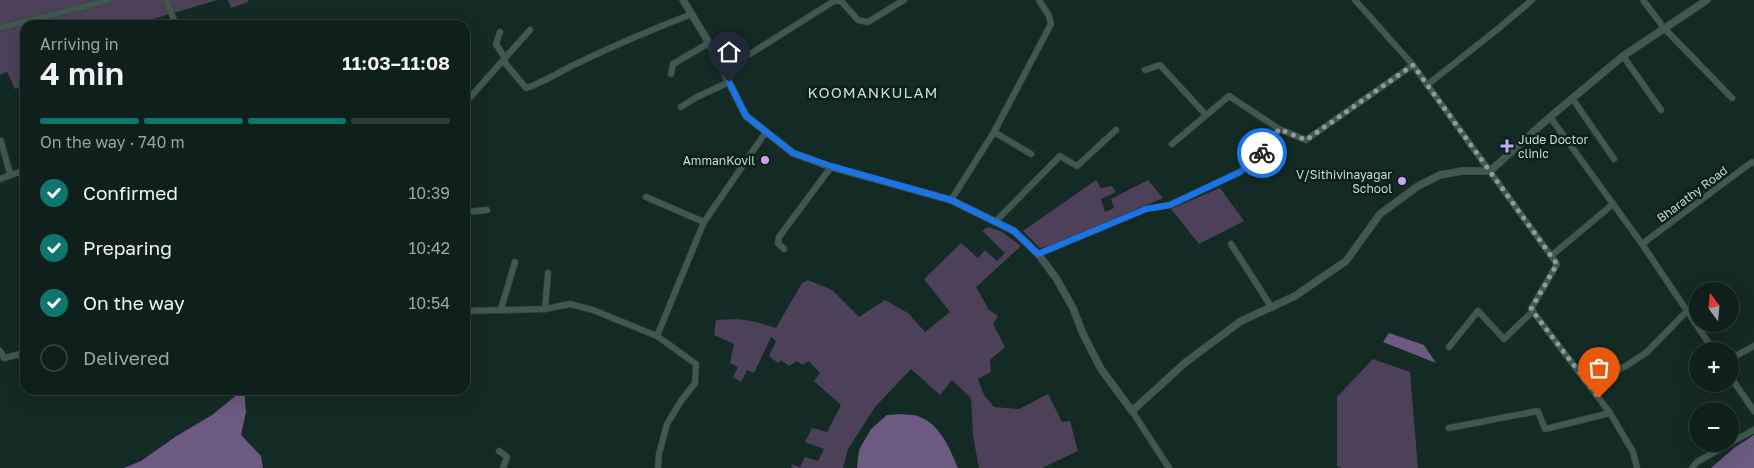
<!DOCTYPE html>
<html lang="en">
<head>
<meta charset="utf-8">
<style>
  :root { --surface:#0f201c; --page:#182825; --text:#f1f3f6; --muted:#9ba3a3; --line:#2f3e3b; --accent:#0f766e }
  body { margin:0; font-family:"Golos Text",sans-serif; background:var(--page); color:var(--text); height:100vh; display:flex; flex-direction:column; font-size:19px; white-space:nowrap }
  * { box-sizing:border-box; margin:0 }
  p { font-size:16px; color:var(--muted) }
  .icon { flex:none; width:28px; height:28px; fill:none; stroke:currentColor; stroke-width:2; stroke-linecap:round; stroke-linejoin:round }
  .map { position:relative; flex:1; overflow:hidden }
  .panel { position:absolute; left:20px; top:20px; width:450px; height:375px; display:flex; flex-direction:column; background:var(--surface); border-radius:15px; box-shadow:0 5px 20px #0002,0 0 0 1px var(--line) }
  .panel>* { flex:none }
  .needle { width:32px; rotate:344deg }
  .fabs { position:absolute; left:1689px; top:282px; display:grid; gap:10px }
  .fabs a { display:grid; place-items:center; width:50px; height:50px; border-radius:50%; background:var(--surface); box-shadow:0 5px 20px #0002,0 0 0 1px var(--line); font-size:25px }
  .pin { position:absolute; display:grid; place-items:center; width:42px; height:42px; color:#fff; margin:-51px -21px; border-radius:50% 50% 50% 0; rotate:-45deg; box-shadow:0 0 5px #0007 }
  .pin .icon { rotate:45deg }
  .courier { position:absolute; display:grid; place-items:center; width:50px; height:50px; margin:-25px; border:4px solid #1a73e8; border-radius:50%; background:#fff; color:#222; box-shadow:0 1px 6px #0007 }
  .overview em { font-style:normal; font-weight:600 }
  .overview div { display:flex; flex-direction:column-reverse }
  .overview { display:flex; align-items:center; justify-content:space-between; height:85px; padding:0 20px }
  h1 { font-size:32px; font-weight:600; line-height:38px }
  .bar { display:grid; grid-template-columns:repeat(4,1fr); gap:8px 5px; align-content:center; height:60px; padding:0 20px }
  .bar i { height:6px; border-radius:4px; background:var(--line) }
  .bar .current { background:var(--accent) }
  .bar p { grid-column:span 4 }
  ol { padding:0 20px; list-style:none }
  li { display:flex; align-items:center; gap:15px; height:55px }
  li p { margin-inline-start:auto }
  li .icon { padding:5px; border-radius:50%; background:var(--accent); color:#fff; stroke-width:4 }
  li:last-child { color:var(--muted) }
  li i { width:28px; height:28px; border:2px solid var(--line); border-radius:50% }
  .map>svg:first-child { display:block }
  .green { fill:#4c4158 }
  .water { fill:#6d5a81 }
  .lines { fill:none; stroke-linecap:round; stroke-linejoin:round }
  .minor-casing { stroke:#354642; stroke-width:7 }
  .tertiary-casing { stroke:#354642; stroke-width:8 }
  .minor { stroke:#415852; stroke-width:5.5 }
  .tertiary { stroke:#415852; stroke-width:7 }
  .done { stroke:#8c9c98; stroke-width:5; stroke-dasharray:0 9 }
  .route { stroke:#1a73e8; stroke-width:6 }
  .poi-dot { fill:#c8a5ee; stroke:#0a201b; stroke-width:2 }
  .labels { text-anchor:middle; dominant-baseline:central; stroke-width:5; stroke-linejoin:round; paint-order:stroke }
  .poi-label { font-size:12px; fill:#ccd9d6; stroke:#0a201b; text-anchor:end }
  .street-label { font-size:12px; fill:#ccd9d6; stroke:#0a201b }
  .quarter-label { font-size:15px; letter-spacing:1px; fill:#ccd9d6; stroke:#0a201b }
</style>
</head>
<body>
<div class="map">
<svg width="1754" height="468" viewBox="0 0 1754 468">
  <rect width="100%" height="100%" fill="#142a25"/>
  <g class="green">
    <path d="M0,0h217l-84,25h-108v59l-10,5 -8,-17 -7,3z"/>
    <path d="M228,0h20v2l-17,6z"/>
    <path d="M1096,180l5,8 11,-2 4,6 -15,7 4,13 9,-4 -3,-9 37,-19 15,18 -114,48 -9,2 -17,-17z"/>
    <path d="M1220,188l24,33 -45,23 -28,-35z"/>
    <path d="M988,227l13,4 20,15 -45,41 13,23 9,6 -5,8 12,23 -15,13 1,12 -13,7 6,16 10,12 25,2 29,-15 14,28 8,-1 8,30 -36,17h-63l-6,-32 -2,-38 -19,-18 -12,15 -29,-26 -36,38 -27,42 -5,19h-52l1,-4 8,3 5,-10 13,4 6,-12 -19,-7 7,-14 15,4 14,-27 -27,-24 6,-8 -11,-12 -7,4 -5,-4 -8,5 -8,-6 -3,3 -9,-7 7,-15 -5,-4 -17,36 -7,-3 -6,12 -8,-5 5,-10 -8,-4 4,-19 -20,-9 2,-15c27,-2 35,0 60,8l26,-45 6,-3 24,10 27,27 26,-17 23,13 17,19 25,-20 -26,-33 37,-36 17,15 7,-8 12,11 8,-8 -23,-22z"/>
    <path d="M1373,359l37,13 8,96h-76l-5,-2v-69z"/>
  </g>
  <g class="water">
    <path d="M1389,333l35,12 12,18 -53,-21z"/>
    <path d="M244,390l2,22 -5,23 20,21 2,12h-139l17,-7 34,-24 37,-22 21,-17z"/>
    <path d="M900,414c6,1 15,0 20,3 21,8 30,33 38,51h-101l2,-18 12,-21 16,-14z"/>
    <path d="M1754,435v33h-43l23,-20z"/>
  </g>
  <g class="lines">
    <g class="minor-casing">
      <g id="minor">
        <path d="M166,0l10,25"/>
        <path d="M1355,0l58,65 144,199 -26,45 79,104 23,39 4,16"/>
        <path d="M1643,0l21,28 68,70"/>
        <path d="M0,28l109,-28"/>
        <path d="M500,32l-4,12 9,14v5l21,25c19,-6 34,-17 52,-25 37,-18 75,-34 114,-49"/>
        <path d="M1623,56l38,54"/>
        <path d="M1145,70l15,-5 46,50"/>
        <path d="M723,71l111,-70h7l17,19 10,2 36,-22"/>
        <path d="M671,74l2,-10 36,-21"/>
        <path d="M1427,85l72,-57 33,-28"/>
        <path d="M1572,98l42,61"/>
        <path d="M465,103l65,-73"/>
        <path d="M681,107l14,-9 34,-16"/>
        <path d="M1550,117l92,127 72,107"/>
        <path d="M994,132l37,22"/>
        <path d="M1,141l9,33"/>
        <path d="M1172,144l57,-48 50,33"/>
        <path d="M0,179l25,-9"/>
        <path d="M646,197l58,25"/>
        <path d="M951,200l43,-68 57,-108 -2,-8 -10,-16"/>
        <path d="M465,212l22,-2"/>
        <path d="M995,222l65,-66 17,10 39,-36"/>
        <path d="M1231,244l41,64"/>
        <path d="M1642,244l110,-82 2,1"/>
        <path d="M784,249l-6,-6 1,-6 52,-70"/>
        <path d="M1038,254l108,-45 24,-4 70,-33 24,-21 15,-22 27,11 107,-75"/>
        <path d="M1551,256l62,-52"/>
        <path d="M501,309l14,-47"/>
        <path d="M545,309l3,-36"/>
        <path d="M465,311l80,-2 25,-5 23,6 64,26 47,-114 62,-90"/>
        <path d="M657,336l39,28 -1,19 -14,18 -14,23 -8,30 -1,14"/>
        <path d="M1449,347l29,-36 26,28 29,-28"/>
        <path d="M0,351l4,7 21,-5"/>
        <path d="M1730,359l24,-13"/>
        <path d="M1730,376l24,35"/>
        <path d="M1588,383l38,-17 21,-14 40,-41"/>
        <path d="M1132,411l37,57"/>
        <path d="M1449,428l89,-17 7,18 65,-16"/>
        <path d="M1730,443l24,-13"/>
        <path d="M499,451l8,6 -4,11"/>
        <path d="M1692,468l5,-6 32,-18"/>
      </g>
    </g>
    <g class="tertiary-casing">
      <path id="tertiary" d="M683,0l26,43 37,73 47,37 38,14 120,33 63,31 24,23 18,24 17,30 10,26 18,35 31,42 54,-49 55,-41 54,-25 51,-35 34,-47 38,-28 22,-11 22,-4h28l60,-54 73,-61 84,-56"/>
    </g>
    <use href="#minor" class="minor"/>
    <use href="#tertiary" class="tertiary"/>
  </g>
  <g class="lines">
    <path class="done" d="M1262,153l17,-24 27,11 107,-75 144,199 -26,45 68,89"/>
    <path class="route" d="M729,82l17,34 47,37 38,13 120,34 63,31 24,23 108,-45 24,-4 70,-33 22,-19"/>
  </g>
  <g class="poi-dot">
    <path d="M1504.5 138.5h5v5h5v5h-5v5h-5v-5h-5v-5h5z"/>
    <circle cx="765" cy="160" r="5"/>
    <circle cx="1402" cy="181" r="5"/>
  </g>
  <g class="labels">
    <g class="poi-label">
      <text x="1518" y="139" text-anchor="start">Jude Doctor<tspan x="1518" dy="14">clinic</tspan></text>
      <text x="755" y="160">AmmanKovil</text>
      <text x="1392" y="174">V/Sithivinayagar<tspan x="1392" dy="14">School</tspan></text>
    </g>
    <g class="street-label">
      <text transform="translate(1692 194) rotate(-37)">Bharathy Road</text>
    </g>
    <g class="quarter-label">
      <text x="873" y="92">KOOMANKULAM</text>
    </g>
  </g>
</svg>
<div class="fabs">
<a><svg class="needle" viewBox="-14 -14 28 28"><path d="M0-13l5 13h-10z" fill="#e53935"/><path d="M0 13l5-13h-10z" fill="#9ba3a3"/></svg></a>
<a>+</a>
<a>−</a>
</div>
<div class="pin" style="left:1599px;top:398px;background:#ea580c"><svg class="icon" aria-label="bag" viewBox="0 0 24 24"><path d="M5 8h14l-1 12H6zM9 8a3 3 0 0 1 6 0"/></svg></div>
<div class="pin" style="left:729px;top:82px;background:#1f2937"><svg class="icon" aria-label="home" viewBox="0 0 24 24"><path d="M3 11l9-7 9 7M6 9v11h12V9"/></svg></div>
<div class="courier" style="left:1262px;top:153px"><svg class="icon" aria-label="bike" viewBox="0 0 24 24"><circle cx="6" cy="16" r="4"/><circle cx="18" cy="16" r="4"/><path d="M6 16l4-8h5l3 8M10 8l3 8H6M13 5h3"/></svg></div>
<section class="panel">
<div class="overview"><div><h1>4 min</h1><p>Arriving in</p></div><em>11:03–11:08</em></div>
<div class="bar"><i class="current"></i><i class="current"></i><i class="current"></i><i></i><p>On the way · 740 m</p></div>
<ol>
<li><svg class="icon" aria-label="check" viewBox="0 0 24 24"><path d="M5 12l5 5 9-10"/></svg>Confirmed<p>10:39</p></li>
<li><svg class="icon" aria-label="check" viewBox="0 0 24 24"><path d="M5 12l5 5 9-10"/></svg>Preparing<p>10:42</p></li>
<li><svg class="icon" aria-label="check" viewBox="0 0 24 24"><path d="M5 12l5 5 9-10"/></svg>On the way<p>10:54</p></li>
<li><i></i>Delivered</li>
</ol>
</section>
</div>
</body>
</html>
